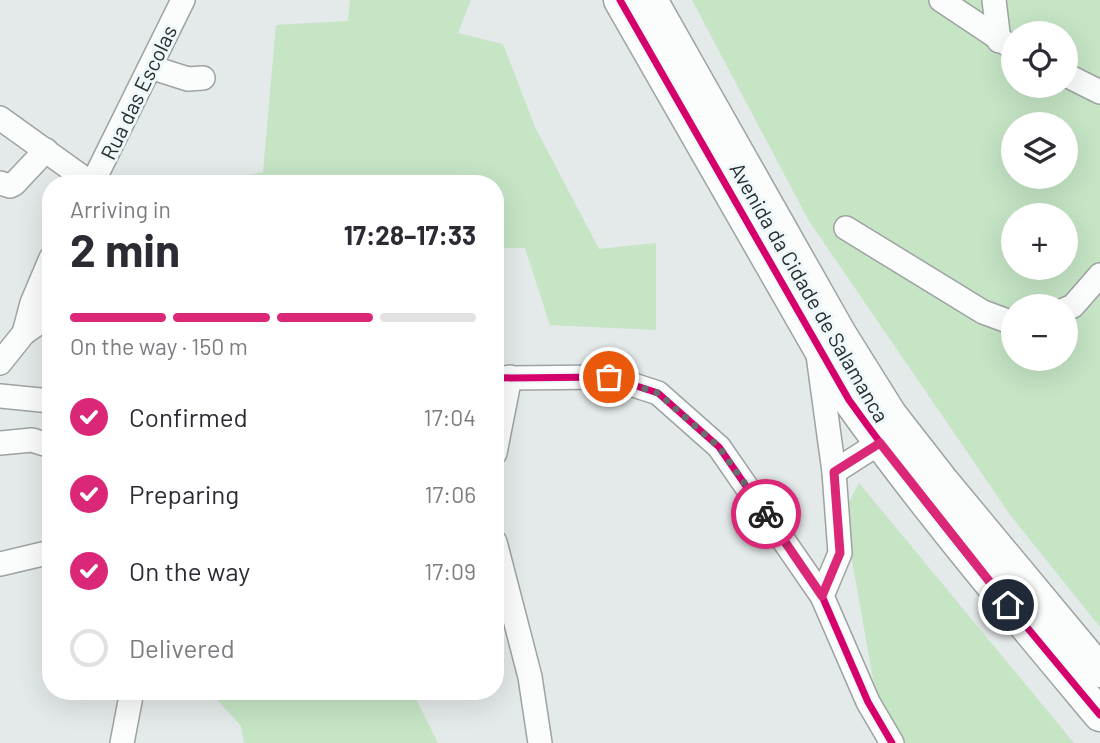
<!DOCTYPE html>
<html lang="en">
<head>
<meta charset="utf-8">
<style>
  :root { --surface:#fff; --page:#f2f2f3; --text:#2b2b33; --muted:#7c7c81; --line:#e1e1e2; --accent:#db2777 }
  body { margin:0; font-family:Barlow,sans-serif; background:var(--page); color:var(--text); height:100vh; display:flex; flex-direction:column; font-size:26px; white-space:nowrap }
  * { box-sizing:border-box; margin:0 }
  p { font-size:23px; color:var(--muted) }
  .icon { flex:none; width:38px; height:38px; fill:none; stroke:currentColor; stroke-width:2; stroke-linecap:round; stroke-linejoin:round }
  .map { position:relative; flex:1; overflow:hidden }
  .details { position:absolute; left:42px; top:175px; width:462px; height:525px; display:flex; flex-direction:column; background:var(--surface); border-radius:28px; box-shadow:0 7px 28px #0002 }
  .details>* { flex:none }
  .buttons { position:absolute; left:1001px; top:21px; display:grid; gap:14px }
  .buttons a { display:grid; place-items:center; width:77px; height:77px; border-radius:50%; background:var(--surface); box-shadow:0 7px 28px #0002; font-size:35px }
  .pin { position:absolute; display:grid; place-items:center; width:60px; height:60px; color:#fff; margin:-30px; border:4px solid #fff; border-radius:50%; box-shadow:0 2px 7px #0007 }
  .courier { position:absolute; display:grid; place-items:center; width:70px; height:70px; margin:-35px; border:5px solid #db2777; border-radius:50%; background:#fff; color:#222; box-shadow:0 2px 9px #0007 }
  .summary em { font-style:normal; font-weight:700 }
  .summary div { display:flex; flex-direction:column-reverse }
  .summary { display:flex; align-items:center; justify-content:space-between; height:119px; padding:0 28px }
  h1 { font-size:46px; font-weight:700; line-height:52px }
  .bar { display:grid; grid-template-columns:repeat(4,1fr); gap:10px 7px; align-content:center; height:84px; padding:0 28px }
  .bar i { height:9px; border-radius:5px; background:var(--line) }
  .bar .on { background:var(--accent) }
  .bar p { grid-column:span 4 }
  ol { padding:0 28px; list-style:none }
  li { display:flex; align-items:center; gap:21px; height:77px }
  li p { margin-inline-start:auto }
  li .icon { padding:7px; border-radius:50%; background:var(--accent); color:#fff; stroke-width:4 }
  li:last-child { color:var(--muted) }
  li i { width:38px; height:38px; border:4px solid var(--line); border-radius:50% }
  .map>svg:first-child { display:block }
  .grass { fill:#c5e5c5; fill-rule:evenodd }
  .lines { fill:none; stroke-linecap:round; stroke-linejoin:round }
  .street-casing { stroke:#9ea2a2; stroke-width:26 }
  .secondary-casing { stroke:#9ea2a2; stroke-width:35 }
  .street { stroke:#fbfcfc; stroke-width:23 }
  .secondary { stroke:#fbfcfc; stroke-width:32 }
  .cycleway-casing { stroke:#eef8fa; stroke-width:11 }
  .cycleway { stroke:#d6006c; stroke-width:7 }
  .done { stroke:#6a6e6f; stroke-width:7; stroke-dasharray:0 12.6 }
  .route { stroke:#db2777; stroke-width:9 }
  .labels { text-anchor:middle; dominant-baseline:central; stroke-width:6; stroke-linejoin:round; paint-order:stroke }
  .street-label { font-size:21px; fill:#282c2d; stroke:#eef8fa }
</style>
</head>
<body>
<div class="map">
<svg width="1100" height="743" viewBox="0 0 1100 743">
  <rect width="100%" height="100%" fill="#e4e9ea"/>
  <g class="grass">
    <path d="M350,0h121l-13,33 45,11 32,83 64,122 57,-6v87l-106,-5 -25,-77h-30v-64h-289l57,-12 13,-147 72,-4z"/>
    <path d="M692,0h408v627l-89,-111 -202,-295zM1013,33h53v53h-53zM1013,124h53v53h-53zM1013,215h53v53h-53zM1013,306h53v53h-53z"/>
    <path d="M859,483l215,260h-170l-27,-42 -28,-157 -3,-36z"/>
    <path d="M209,691h203l26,52h-194l-3,-17z"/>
  </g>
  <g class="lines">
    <g class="street-casing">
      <g id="street">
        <path d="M941,0l72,48"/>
        <path d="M994,0l5,41"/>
        <path d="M150,67l38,12 15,-1"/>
        <path d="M1066,75l34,17"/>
        <path d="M0,118l92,66"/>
        <path d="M0,183l10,3 4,-2 32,-34"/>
        <path d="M92,184l91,-184"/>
        <path d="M846,228l137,84 30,11"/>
        <path d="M1066,309l7,-3 27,-31"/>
        <path d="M24,333l27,-19"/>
        <path d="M818,355l16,117 6,81 -18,43"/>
        <path d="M0,363l24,-30 8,-30 19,-45"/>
        <path d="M495,378l114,-1 49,16 61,54 103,149 46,106 24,41"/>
        <path d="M0,396l51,5"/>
        <path d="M0,443l32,-3 19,6"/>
        <path d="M495,453l15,-76"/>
        <path d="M834,472l45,-29"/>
        <path d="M495,542l35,135 10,66"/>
        <path d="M0,564l51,-12"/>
        <path d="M122,743l10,-52"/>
      </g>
    </g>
    <g class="secondary-casing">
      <g id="secondary">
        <path d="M620,0l229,400c78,109 165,212 251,315"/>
        <path d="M651,0l189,334 50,80 53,68 157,189"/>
      </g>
    </g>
    <use href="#street" class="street"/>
    <use href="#secondary" class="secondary"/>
    <g class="cycleway-casing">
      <g id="cycleway">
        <path d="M620,0l229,400c78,109 165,212 251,315"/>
        <path d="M495,378l114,-1 49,16 61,54 103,149 46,106 24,41"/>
      </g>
    </g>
    <use href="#cycleway" class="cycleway"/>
  </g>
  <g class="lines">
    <path class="done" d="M609,377l49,16 61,54 47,67"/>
    <path class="route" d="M766,514l56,82 18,-43 -6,-81 46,-29 128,162"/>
  </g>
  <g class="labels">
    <g class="street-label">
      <text transform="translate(138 92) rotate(-64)">Rua das Escolas</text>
      <text transform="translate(810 292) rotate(60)">Avenida da Cidade de Salamanca</text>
    </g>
  </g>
</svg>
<div class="buttons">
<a><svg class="icon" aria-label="locate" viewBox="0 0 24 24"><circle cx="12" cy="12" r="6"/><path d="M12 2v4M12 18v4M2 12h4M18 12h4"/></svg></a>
<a><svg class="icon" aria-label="layers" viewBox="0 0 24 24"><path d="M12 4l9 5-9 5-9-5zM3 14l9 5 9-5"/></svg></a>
<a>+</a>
<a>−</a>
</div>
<div class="pin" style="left:609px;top:377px;background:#ea580c"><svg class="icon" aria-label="bag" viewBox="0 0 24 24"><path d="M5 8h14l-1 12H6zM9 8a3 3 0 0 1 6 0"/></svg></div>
<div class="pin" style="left:1008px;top:605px;background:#1f2937"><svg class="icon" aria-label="home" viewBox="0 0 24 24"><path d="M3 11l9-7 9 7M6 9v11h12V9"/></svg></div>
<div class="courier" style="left:766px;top:514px"><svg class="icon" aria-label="bike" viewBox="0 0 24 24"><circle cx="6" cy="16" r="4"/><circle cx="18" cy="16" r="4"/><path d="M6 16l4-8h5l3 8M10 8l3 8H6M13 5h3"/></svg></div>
<section class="details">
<div class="summary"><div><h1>2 min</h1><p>Arriving in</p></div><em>17:28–17:33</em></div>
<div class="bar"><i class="on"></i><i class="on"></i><i class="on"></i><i></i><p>On the way · 150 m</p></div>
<ol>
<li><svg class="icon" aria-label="check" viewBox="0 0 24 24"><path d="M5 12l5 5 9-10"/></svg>Confirmed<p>17:04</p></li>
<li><svg class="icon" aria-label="check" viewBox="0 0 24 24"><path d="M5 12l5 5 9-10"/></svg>Preparing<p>17:06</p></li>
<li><svg class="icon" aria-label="check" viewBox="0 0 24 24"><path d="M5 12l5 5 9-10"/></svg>On the way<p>17:09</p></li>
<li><i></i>Delivered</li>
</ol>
</section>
</div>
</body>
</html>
